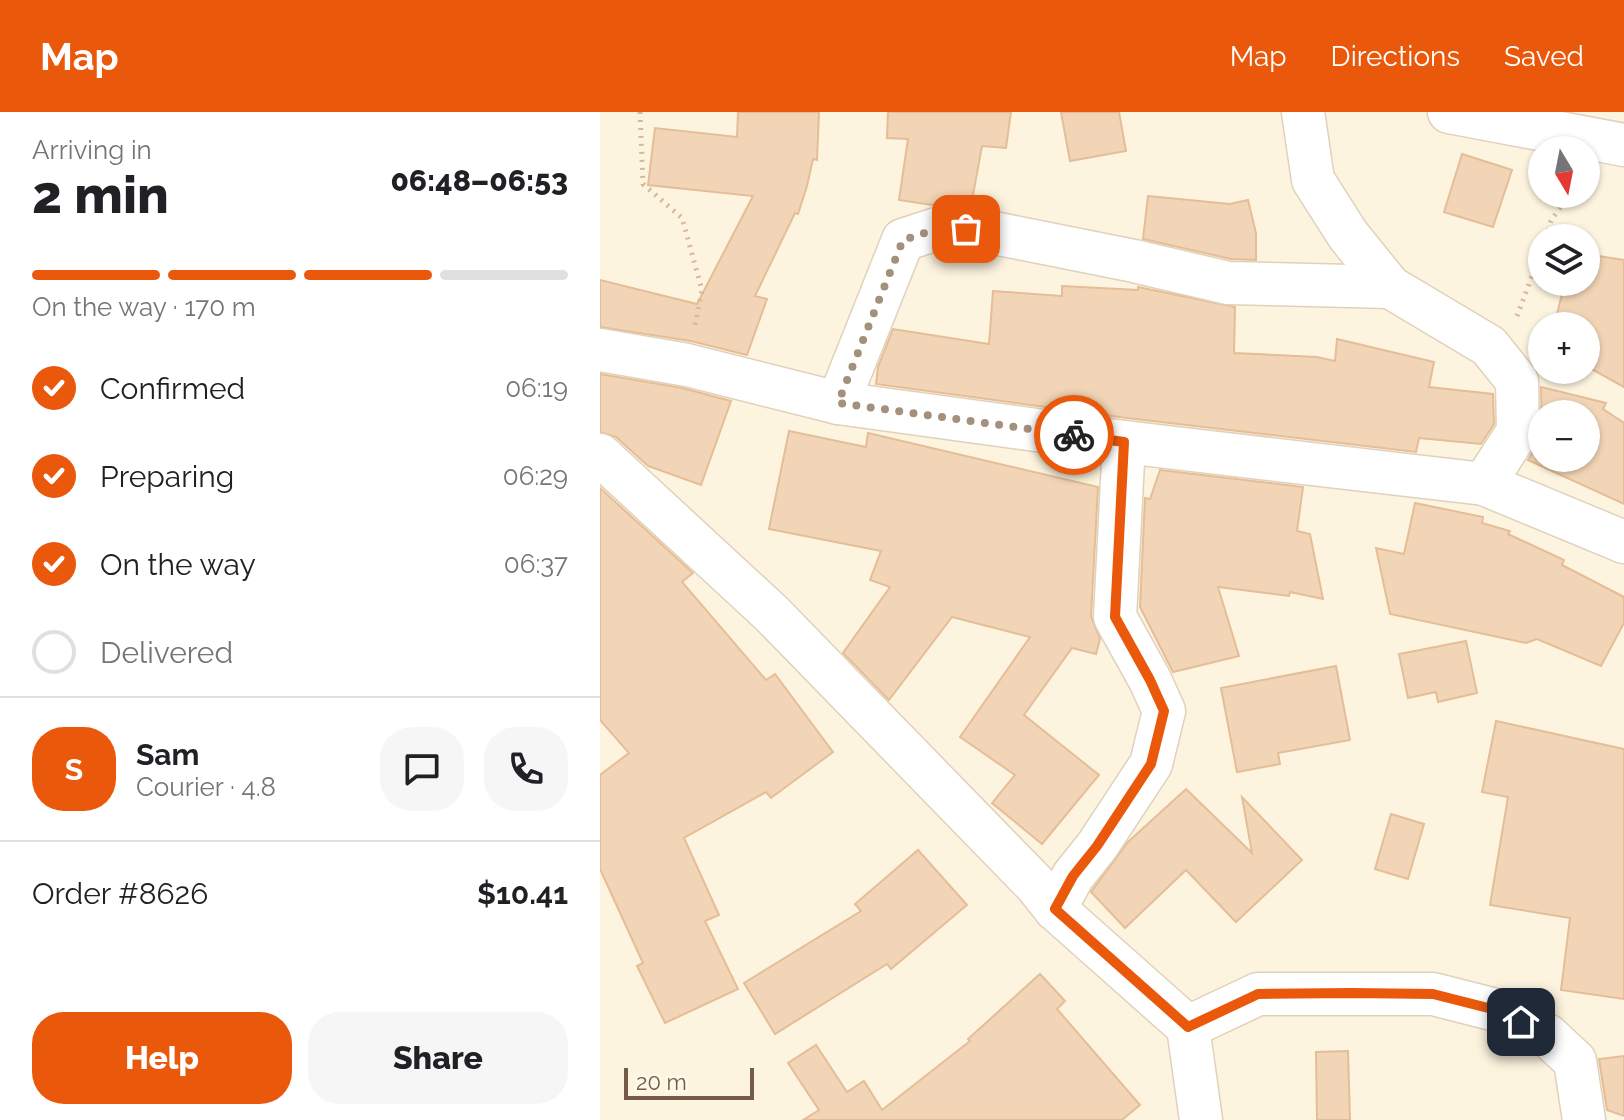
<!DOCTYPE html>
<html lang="en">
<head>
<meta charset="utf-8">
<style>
  :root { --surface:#fff; --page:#f6f6f6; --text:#202124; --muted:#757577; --line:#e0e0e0; --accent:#ea580c }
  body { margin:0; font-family:Raleway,sans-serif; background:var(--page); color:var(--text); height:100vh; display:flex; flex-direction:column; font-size:30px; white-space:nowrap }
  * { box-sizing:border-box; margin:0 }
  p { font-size:26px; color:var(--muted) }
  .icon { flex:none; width:44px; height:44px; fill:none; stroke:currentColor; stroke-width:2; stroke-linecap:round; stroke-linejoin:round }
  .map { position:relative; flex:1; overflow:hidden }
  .side { display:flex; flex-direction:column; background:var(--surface); width:600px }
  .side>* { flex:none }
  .needle { width:52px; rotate:170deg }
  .buttons { position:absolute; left:928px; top:24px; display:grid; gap:16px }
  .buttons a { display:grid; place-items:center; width:72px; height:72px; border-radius:50%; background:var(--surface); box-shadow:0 2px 6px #0004; font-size:40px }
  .scale { position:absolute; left:24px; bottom:20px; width:130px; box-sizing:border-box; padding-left:8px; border:4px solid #735b47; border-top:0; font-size:22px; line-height:28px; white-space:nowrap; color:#735b47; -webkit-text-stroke:6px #fff8e6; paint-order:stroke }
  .pin { position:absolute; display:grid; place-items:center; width:68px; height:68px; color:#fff; margin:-34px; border-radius:16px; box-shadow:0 4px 12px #0006 }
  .courier { position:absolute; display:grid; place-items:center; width:80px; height:80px; margin:-40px; border:6px solid #ea580c; border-radius:50%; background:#fff; color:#222; box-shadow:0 2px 10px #0007 }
  .headline em { font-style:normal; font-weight:800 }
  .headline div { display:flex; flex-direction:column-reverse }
  .headline { display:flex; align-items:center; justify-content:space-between; height:136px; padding:0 32px }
  h1 { font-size:52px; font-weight:800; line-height:60px }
  .bar { display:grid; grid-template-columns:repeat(4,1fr); gap:12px 8px; align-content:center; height:96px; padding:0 32px }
  .bar i { height:10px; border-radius:6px; background:var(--line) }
  .bar .active { background:var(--accent) }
  .bar p { grid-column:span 4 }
  .line { display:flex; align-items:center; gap:20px; padding:0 32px; border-top:2px solid var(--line) }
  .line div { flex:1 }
  .round { display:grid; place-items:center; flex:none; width:84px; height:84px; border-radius:32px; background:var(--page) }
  ol { padding:0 32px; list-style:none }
  li { display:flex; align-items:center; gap:24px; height:88px }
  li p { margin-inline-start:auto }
  li .icon { padding:8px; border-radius:50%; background:var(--accent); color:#fff; stroke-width:4 }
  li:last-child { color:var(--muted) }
  li i { width:44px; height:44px; border:4px solid var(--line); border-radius:50% }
  .action { display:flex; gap:16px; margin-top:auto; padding:16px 32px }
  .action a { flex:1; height:92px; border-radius:32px; background:var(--accent); color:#fff; font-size:32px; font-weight:800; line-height:92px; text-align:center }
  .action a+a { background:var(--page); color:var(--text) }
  header { display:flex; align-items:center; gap:48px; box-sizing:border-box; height:112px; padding:0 40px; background:var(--accent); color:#fff }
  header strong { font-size:38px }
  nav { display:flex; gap:44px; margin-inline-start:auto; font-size:28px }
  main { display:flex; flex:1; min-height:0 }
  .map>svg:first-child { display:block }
  .building { fill:#f2d5b6; stroke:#e5bd96; stroke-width:2; fill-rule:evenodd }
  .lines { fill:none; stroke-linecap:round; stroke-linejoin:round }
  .street-casing { stroke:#e0d1bb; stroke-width:45 }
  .path { stroke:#d7b89a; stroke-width:5; stroke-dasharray:2 6; stroke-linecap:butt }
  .street { stroke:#fff; stroke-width:42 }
  .done { stroke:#a3917c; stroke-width:8; stroke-dasharray:0 14.4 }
  .route { stroke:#ea580c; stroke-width:10 }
</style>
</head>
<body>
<header>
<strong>Map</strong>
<nav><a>Map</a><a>Directions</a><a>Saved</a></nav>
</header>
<main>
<section class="side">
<div class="headline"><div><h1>2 min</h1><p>Arriving in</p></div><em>06:48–06:53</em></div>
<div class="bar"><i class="active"></i><i class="active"></i><i class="active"></i><i></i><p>On the way · 170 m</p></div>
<ol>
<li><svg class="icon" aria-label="check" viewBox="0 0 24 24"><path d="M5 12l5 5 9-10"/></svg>Confirmed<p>06:19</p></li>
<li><svg class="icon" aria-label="check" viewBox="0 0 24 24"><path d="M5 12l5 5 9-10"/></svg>Preparing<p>06:29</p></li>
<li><svg class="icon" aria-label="check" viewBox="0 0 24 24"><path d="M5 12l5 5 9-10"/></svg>On the way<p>06:37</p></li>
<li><i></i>Delivered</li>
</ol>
<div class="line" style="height:144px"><b class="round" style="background:var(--accent);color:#fff">S</b><div><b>Sam</b><p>Courier · 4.8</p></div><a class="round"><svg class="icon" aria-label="chat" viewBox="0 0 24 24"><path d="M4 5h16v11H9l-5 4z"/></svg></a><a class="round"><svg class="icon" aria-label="phone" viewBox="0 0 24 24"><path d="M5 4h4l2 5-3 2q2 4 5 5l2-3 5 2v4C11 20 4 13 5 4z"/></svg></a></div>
<div class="line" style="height:104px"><div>Order #8626</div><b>$10.41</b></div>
<div class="action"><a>Help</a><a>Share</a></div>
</section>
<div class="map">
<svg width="1024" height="1008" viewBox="0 0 1024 1008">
  <rect width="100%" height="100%" fill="#fdf4df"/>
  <g class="building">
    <path d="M138,0h81l-2,48 -4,-1 -6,27 -9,28 -3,-1 -40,83 12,3 -20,56 -56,-14 -91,-14v-47l97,24 56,-108 -105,-11 7,-57 82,9z"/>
    <path d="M288,0h123l-5,36 -24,-2 -11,60 -25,-3 -14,2 -33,-5 9,-61 -21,-1z"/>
    <path d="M461,0h58l7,39 -56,10z"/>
    <path d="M862,42l50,16 -19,57 -49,-15z"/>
    <path d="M548,84l82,8 18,-4 8,33v27l-25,-1 -88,-20z"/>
    <path d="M986,142l38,6v127l-38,-21v-40h-32l11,-44h21z"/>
    <path d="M462,174l76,4v-3l97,20 -1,46 83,4 18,4 2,-22 97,23 -5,25 64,7 1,30 -13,20 -62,-6 -3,14 -289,-34 -251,-34 2,-17 15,-38 96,15 4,-53 69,5z"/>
    <path d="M0,262l82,14 49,13 -30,84 -53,-19 -32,-29 -16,-5z"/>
    <path d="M941,275l65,16 -3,6 21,14v81l-96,-44 10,-16 4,-13zM942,302h44v44h-44z"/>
    <path d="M189,319l77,16 2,-14 230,54 -7,129 9,23 -4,15 -24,-6 -48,67 75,60 -57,69 -50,-41 23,-28 -55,-38 70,-100 -78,-20 -63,83 -46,-47 47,-66 -20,-7 11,-29 -112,-22z"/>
    <path d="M560,358l143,17 -6,44 13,3 13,65 -33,-7 -1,4 -71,-9 21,69 -66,16 -33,-65 5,-109 5,1z"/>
    <path d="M0,376l93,85 -11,9 84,98 9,-6 58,78 -62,46 -5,-6 -82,46 35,77 -14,6 33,68 -73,34 -28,-57 6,-3 -43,-94v-94l29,-22 -29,-33z"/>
    <path d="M815,391l68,14 -1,6 28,8 -2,3 56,26 -2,5 62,32v26l-23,43 -64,-27 -11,4 -136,-29 -14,-66 28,6z"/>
    <path d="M866,529l11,52 -39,9 -2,-10 -28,6 -9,-44z"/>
    <path d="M736,554l14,74 -72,13 2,11 -43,8 -16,-84z"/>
    <path d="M896,609l128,28v250l-63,-9 9,-72 -80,-13 18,-108 -26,-5z"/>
    <path d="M586,677l66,64 -10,-56 60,63 -66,62 -50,-52 -61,58 -34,-36 37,-50z"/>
    <path d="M791,702l33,10 -16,55 -33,-10z"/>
    <path d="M318,738l49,55 -76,64 -4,-5 -112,70 -31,-51 117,-72 -6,-7z"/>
    <path d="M440,862l25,27 -8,8 83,96 -18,15h-319l16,-10 -31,-47 28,-18 31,47 17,-11 18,29 88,-69 -2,-2z"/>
    <path d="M748,939l2,69h-33l-1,-68z"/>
    <path d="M1024,944v60l-17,-6 -8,-51z"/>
  </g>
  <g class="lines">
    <g class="street-casing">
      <g id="street">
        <path d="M703,0l10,68 35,55 42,52 99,59 28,35 1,50 -34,53"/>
        <path d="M849,0l175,33"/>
        <path d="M0,238l87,15 151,38 286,39 360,42 140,58"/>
        <path d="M238,291l65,-163 40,-13 46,5 145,29 94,22 162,4"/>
        <path d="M0,343l171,158 264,271 20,25 133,118 13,93"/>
        <path d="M455,797l18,-33 24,-30 54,-82 13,-53 -14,-31 -35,-63 9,-175"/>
        <path d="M588,915l70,-33h175l63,16 51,25 28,26 9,59"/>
      </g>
    </g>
    <g class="path">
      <path d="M40,0l3,72 39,34 20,72 -7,35"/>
      <path d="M946,126l5,-17 18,-27"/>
      <path d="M917,204l25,-66"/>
    </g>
    <use href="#street" class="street"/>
  </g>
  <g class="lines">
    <path class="done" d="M366,117l-23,-2 -40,13 -65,163 236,32"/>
    <path class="route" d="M474,323l50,7 -9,175 35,63 14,31 -13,53 -54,82 -24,30 -18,33 133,118 70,-33 94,-1 81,1 63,16 25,12"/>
  </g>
</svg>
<div class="buttons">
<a><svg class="needle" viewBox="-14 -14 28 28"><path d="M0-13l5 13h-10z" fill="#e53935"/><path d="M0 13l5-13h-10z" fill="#757577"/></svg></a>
<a><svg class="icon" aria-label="layers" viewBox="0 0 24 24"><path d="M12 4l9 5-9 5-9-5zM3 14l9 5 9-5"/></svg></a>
<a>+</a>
<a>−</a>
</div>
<div class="scale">20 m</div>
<div class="pin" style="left:366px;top:117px;background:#ea580c"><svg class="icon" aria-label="bag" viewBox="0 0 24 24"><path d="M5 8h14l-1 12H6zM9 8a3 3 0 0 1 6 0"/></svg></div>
<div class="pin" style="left:921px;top:910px;background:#1f2937"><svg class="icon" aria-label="home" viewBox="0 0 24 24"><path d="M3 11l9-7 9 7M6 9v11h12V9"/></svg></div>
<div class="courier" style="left:474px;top:323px"><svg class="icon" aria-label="bike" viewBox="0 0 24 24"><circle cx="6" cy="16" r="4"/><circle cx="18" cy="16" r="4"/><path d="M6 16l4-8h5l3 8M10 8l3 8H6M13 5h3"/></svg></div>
</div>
</main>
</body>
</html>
